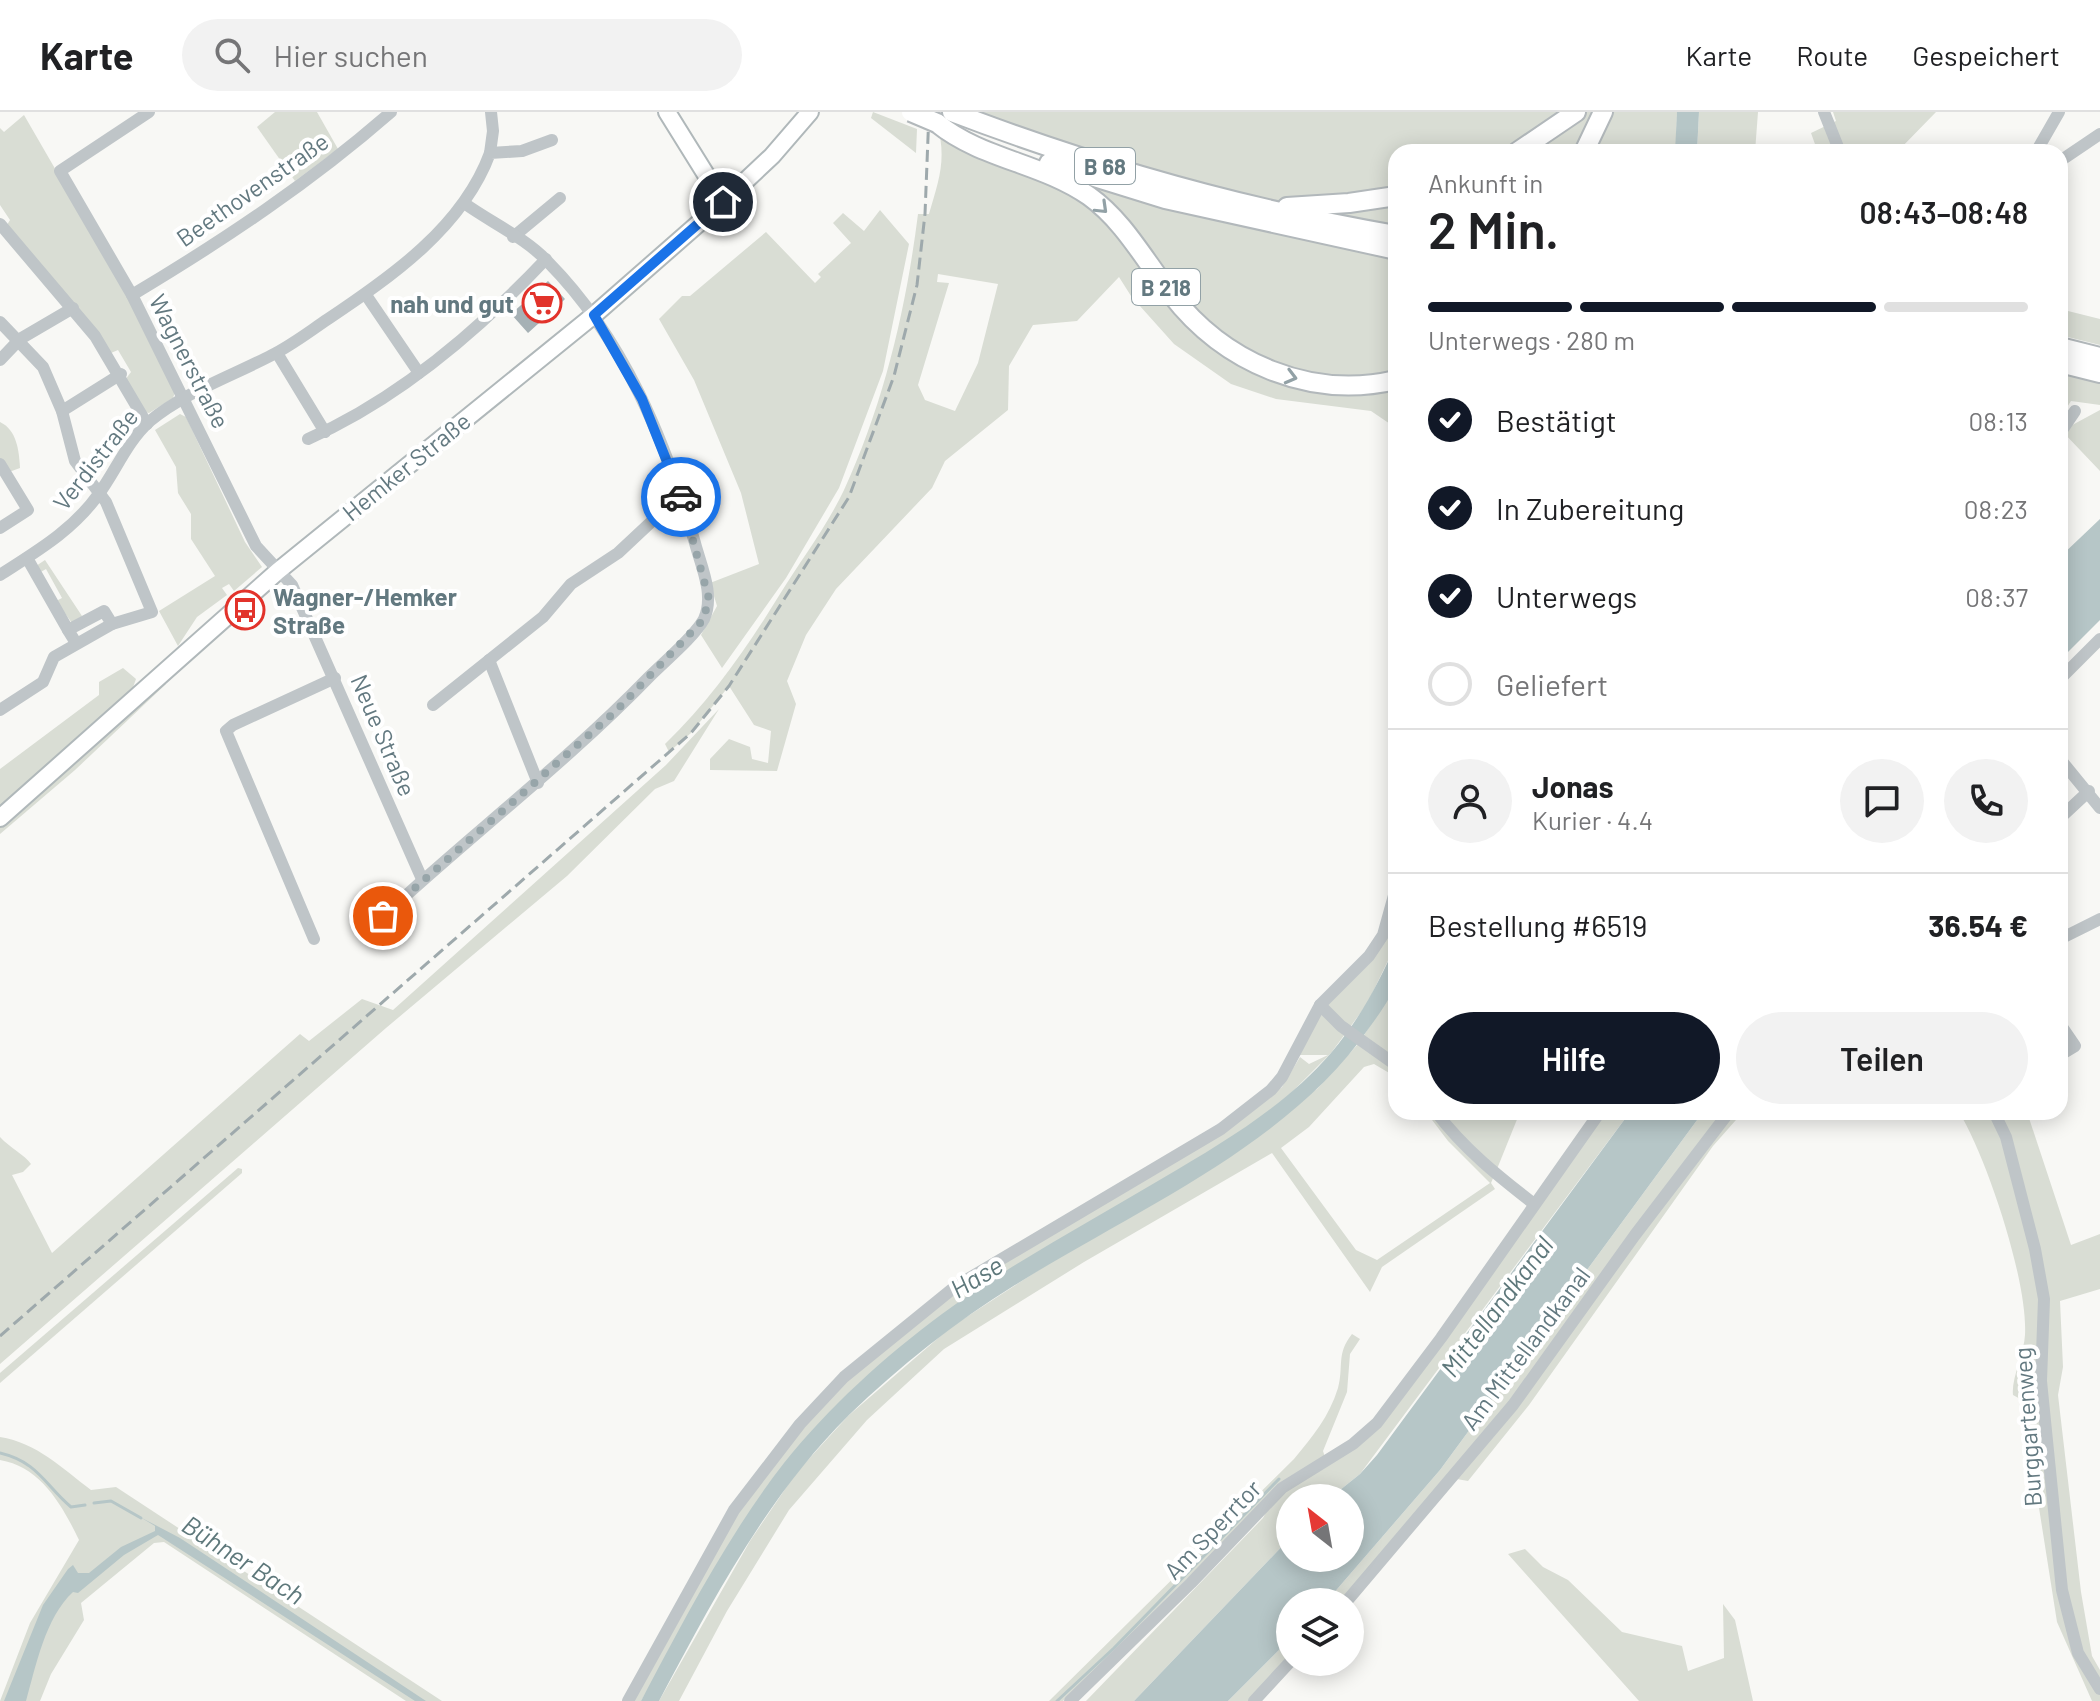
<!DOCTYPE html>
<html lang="de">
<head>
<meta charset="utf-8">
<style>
  :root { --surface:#fff; --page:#f2f2f2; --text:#202124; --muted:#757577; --line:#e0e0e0; --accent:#111827 }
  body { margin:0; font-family:Barlow,sans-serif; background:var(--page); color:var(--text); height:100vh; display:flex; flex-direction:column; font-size:30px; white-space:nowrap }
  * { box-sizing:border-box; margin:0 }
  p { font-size:26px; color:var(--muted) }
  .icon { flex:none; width:44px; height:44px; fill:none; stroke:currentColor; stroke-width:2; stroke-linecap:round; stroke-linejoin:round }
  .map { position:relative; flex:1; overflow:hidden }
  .details { position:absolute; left:1388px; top:32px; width:680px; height:976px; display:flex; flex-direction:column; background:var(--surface); border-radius:24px; box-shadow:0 4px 20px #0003 }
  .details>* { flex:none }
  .needle { width:52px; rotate:329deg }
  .buttons { position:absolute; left:1276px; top:1372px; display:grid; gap:16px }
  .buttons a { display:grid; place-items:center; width:88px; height:88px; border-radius:50%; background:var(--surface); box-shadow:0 4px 20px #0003; font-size:40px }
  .pin { position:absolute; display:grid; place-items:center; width:68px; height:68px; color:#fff; margin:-34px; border:4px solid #fff; border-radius:50%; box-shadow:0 2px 8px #0007 }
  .courier { position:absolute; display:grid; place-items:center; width:80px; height:80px; margin:-40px; border:6px solid #1a73e8; border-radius:50%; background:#fff; color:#222; box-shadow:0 2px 10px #0007 }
  .overview em { font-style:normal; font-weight:600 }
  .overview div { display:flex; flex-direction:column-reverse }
  .overview { display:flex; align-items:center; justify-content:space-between; height:136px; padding:0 40px }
  h1 { font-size:52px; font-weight:600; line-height:60px }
  .bar { display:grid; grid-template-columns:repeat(4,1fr); gap:12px 8px; align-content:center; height:96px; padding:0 40px }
  .bar i { height:10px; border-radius:6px; background:var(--line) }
  .bar .active { background:var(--accent) }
  .bar p { grid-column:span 4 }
  .line { display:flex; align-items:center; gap:20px; padding:0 40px; border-top:2px solid var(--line) }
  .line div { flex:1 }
  .round { display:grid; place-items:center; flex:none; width:84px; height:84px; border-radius:42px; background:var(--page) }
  ol { padding:0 40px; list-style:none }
  li { display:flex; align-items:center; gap:24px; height:88px }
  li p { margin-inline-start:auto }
  li .icon { padding:8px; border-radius:50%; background:var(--accent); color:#fff; stroke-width:4 }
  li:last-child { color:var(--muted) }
  li i { width:44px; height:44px; border:4px solid var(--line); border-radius:50% }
  .primary-button { display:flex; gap:16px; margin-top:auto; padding:16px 40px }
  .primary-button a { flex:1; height:92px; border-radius:48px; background:var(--accent); color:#fff; font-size:32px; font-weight:600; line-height:92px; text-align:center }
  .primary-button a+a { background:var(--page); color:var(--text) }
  header { display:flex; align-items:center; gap:48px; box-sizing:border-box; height:112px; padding:0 40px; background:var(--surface); border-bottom:2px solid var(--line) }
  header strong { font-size:38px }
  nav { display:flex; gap:44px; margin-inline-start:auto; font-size:28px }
  .search { width:560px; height:72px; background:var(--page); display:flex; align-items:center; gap:20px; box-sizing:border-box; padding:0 28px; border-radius:44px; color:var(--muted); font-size:30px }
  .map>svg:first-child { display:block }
  .green { fill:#d9ddd4; fill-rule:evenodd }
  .water { fill:#b6c6c7 }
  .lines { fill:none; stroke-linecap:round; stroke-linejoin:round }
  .stream { stroke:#b6c6c7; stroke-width:3 }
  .building { fill:#a6b1b5 }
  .major-casing { stroke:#b0b8ba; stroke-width:20 }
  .highway-casing { stroke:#b2b8bb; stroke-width:22 }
  .minor { stroke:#bfc5c8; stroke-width:12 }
  .major { stroke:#fff; stroke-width:16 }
  .highway { stroke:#fff; stroke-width:18 }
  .rail { stroke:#9ea9ac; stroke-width:3; stroke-dasharray:12 6; stroke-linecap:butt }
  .highway-bridge-casing { stroke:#b2b8bb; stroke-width:22; stroke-linecap:butt }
  .highway-bridge { stroke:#fff; stroke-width:18 }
  .oneway { stroke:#92a1a6 }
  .done { stroke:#97a5a9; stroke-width:8; stroke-dasharray:0 14.4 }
  .route { stroke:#1a73e8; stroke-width:10 }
  .labels { text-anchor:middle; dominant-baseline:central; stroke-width:8; stroke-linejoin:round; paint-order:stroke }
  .shield { fill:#fff; stroke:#92a1a6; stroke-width:2 }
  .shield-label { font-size:22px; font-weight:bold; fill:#637980 }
  .street-label { font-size:24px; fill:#637980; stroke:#fff }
  .poi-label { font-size:24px; font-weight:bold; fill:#637980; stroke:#fff; text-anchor:end }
  .water-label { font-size:26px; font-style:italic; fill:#5e787b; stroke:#fff }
</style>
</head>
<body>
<header>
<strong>Karte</strong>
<div class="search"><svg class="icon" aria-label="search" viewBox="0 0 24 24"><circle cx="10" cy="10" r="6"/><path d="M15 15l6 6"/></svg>Hier suchen</div>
<nav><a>Karte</a><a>Route</a><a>Gespeichert</a></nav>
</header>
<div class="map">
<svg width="2100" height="1589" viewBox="0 0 2100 1589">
  <rect width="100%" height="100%" fill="#f8f8f5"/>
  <g class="green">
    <path d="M275,0h42l21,37 -43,32 -38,-54z"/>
    <path d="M873,0l44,17 -1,24 -45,-35z"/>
    <path d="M952,0h725l-1,36 -1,4h-279v83l-78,-15z"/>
    <path d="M1699,0h59l-3,40h-58z"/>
    <path d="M1833,0h103l-39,40h-86l5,-5 -5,-14 25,-12z"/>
    <path d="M24,3l100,173 51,104 -2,6 -24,15 -5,-1 -19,-32 6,-8 -13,-22 -7,3 -104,-128 3,-5 -10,-15v-77l4,4z"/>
    <path d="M937,11l67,33 2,-7 59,19 331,82v178l-25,-17 -95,-12 -45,-15 -57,-40 -43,-48 -12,-19 -42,44 -44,4 -24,41 -1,44 -63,51 -13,27 -96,101 -30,46 -19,46 9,23 -19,67 -67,-1v-11l19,-20 21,8 2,12 16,4 3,-32 -17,-6 -25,-39 -38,47 -22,19 -4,-8c45,-43 82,-96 115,-150 21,-34 47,-68 64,-104 40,-87 62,-181 74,-276h11c10,-35 18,-54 8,-91zM938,162l60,10 -20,79 -23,48 -30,-11 -7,-15 31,-102 -12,-1z"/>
    <path d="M880,98l29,34 -26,127 -44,117 -53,90 -64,90 -21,-33 16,-29 -7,-23 49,-19 -18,-71 -47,-113 -35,-61 23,-23h8l76,-64 49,51 6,-6 -3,-3 33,-31 -18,-20 10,-10 21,18z"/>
    <path d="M2060,197l40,10v26l-40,-10z"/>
    <path d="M2060,260l40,10v23l-29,-4 -11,17z"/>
    <path d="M2100,298v61l-38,-40 -2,2v-15l3,12z"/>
    <path d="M180,302l6,3 59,125 17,25 -28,24 -5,-7 -7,4 5,7 -30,22 -19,29 -19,-35 56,-35 -24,-37v-25l-13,-21 -2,-26 -21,-37z"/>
    <path d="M0,310c17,8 19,29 20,46l-11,4 -9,-13z"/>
    <path d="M45,448l37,56 -10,7 -16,-22 6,-3 -16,-29 -7,4 -3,-7z"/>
    <path d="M123,556l13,11 -5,14 -131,115v-39l99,-74v-13z"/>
    <path d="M165,566l1,6 -91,86 -75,64v-10z"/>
    <path d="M719,597l-45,72 -19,8 -88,87 -181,152 -386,336v-227c10,11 25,18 31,27l-8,8 -11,3 40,78 248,-219 9,7 53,-42 31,11 273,-245z"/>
    <path d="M1396,776v56l-29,60 -36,49 -44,44 -48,37 -235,139 -104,75 -63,57 -53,59 -143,237h-9l105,-188 67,-88 44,-46 46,-41 109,-78 224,-133 55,-40 18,-30 9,7 19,-9h-34l19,-41 56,-58z"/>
    <path d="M1396,870v77l-33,-22z"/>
    <path d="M1359,931l37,25v9l-22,-13 -10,3 -55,60 -28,21 75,102 21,10 113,-77 -42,-42 -22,-29h9l59,64 -3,7 4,6 -113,78 -12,25 -98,-139 -188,109 -140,87 -77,71 -78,90 -62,101 -48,90h-20l91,-160 46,-68 52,-57 103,-89 366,-238z"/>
    <path d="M1442,1000h78l-23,57 -41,-39z"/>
    <path d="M1604,1000h26l-270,362 -30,24h-40v40l-156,163h-48l177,-183 15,-29 -215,212h-14l245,-242c19,-23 35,-42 44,-71 6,-22 -2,-34 14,-54l8,5 -10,15 -3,38 -24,59 4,12 25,-14z"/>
    <path d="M1703,1000h40l-30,34 -184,259 -61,76 -17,-3 -105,124h-20l114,-132z"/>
    <path d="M1959,1000h68l44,133 29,-11v55l-40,12 3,66 -5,28 23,197 11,64 8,14v31h-8l-35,-79 -35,-222 -9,-5c-2,-16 11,-41 12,-60 3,-54 -38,-177 -66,-223z"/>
    <path d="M238,1056l4,1v4l-242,210v-10z"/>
    <path d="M0,1325c37,6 62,31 91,53l25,-3 326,214h-36l-242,-159 -10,1 -73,60 3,17 -33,54 -11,27h-40l30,-78 49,-83c-17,-35 -38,-73 -79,-80z"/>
    <path d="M1525,1437l18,18 25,13 54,52 60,14 6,25 36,-13 -1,-54 12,16 18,81h-114l-131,-147z"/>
    <path d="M1290,1527v23l-36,39h-26z"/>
  </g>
  <g class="water">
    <path d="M1677,0h22l-2,40h-22z"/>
    <path d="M2100,407v101l-40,40v-86l3,-4 -3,-3v-10z"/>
    <path d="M1396,832c0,12 2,25 0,37 -3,15 -17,33 -27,47 -81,118 -234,182 -354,257 -60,37 -115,81 -166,130 -81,80 -137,186 -190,286h-18c41,-78 89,-169 143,-238 44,-55 101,-107 158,-149 70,-51 147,-92 221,-136 61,-36 121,-71 168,-125 28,-33 48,-70 65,-109z"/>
    <path d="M1630,1000h73l-263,358 -114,132h-36v37l-62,62h-94l156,-163v20h60v-60h-20l30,-24 17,-19z"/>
    <path d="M140,1405l40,21 246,163h-11l-257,-166 -34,20 -46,38 -5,-1c-28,26 -37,74 -47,109h-22l39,-96 25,-36 5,-4 5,8h11l32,-26 34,-16v-5z"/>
  </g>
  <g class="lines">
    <g class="stream">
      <path d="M0,1341c38,9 45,32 71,54l14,-2"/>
      <path d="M94,1391l17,-2 30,17"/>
      <path d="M1057,1589l57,-53 165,-169"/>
    </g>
  </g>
  <path class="building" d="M548,169l17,18 -9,9 3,3 -7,6 -3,-3 -21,19 -17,-19z"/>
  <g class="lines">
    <g class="major-casing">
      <g id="major">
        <path d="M667,0l56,90"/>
        <path d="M0,706l278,-247 316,-256 129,-113 49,-46 38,-44"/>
      </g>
    </g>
    <g class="highway-casing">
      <g id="highway">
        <path d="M952,0c144,55 292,97 444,123"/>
        <path d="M937,11c44,36 105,40 152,73 35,25 56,65 82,98 53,69 139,106 225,86"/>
        <path d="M1517,40l59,-40"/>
        <path d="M1584,40l19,-40"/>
        <path d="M1049,51l116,36 231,51"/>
        <path d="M1287,95l62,-4 47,-7"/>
        <path d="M2060,235l40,10"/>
        <path d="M2060,251l40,10"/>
      </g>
    </g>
    <g class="minor">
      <path d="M149,0l-89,59 72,124 124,251 36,39 130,294"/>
      <path d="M1824,0l16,40"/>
      <path d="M2036,40l23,-40"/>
      <path d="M490,41l3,-22 -2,-19"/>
      <path d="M2060,49l40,-27"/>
      <path d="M0,112l95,112 52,88"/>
      <path d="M513,125l47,-39"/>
      <path d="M132,183c92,-55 179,-113 259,-183"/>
      <path d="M366,183l53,78"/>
      <path d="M0,210l43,45 19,44 13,50 31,41 46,110 -40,12"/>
      <path d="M277,241l48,79"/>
      <path d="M0,248l20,-21 53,-31"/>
      <path d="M62,299l59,-37"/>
      <path d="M2060,321l15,-22"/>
      <path d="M308,327c91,-40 170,-108 238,-180"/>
      <path d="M0,352l28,46 -28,18"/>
      <path d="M27,446l41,72"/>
      <path d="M0,463c37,-24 72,-44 98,-80 18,-24 29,-54 52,-74 35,-29 82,-45 122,-66 20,-10 38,-24 56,-36 63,-42 135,-92 162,-166l32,-2 30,-11"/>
      <path d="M489,548l49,123"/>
      <path d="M2060,567l40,-40"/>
      <path d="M433,593l110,-88 28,-33 47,-31 63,-59"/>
      <path d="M0,598l43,-28 11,-25 58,-33 -8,-13 -36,19 8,13"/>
      <path d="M2060,647l40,49"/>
      <path d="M2060,706l29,-27"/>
      <path d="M363,823c93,-89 197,-166 287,-259 15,-15 45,-40 54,-57 11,-24 -3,-53 -9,-76 -30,-103 -71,-204 -147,-281 -22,-24 -58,-40 -84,-59"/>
      <path d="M314,827l-88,-208 7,-6 102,-47"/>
      <path d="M2060,827l40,-20"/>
      <path d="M1320,893l21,21 55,39"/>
      <path d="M2060,917l2,-2 13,19 -15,9"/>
      <path d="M1436,1000c28,37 62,64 98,92"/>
      <path d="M1994,1000l12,25 29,112 9,50 -3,82 21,209 16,63 22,36"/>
      <path d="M1346,1490l167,-197 122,-170 94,-123"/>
      <path d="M628,1589l106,-191 66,-86 44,-47 112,-91 265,-157 50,-39 11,-13 38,-72 49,-49 14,-21 13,-47"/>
      <path d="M1070,1589l121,-118 91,-95 71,-44 24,-21 64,-85 159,-226"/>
      <path d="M1254,1589l36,-39"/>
    </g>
    <use href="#major" class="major"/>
    <use href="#highway" class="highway"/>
    <path class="rail" d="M0,1224l691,-603 38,-47 120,-189 45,-121 23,-91 8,-71 4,-102"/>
    <g class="highway-bridge-casing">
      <path id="highway-bridge" d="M911,0l26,11"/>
    </g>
    <use href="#highway-bridge" class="highway-bridge"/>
  </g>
  <defs><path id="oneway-chevron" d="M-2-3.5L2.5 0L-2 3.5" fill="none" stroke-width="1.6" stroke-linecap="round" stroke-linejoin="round" transform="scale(2)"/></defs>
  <g class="oneway">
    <use href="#oneway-chevron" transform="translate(1102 96) rotate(44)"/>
    <use href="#oneway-chevron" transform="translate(1291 265) rotate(15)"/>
  </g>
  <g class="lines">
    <path class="done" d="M383,804l232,-204 88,-92 6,-21 -28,-102"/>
    <path class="route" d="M681,385l-39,-98 -48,-84 129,-113"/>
  </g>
  <defs>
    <g id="supermarket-ring" transform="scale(2)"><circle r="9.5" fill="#fff" stroke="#e2332b" stroke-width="1.5"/><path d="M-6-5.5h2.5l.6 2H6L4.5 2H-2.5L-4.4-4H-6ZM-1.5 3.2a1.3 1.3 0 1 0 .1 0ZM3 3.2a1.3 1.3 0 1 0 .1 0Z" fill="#e2332b"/></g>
    <g id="bus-ring" transform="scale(2)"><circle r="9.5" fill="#fff" stroke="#e2332b" stroke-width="1.5"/><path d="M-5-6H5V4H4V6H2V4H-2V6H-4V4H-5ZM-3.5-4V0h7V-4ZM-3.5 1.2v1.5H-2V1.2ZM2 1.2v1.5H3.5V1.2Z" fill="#e2332b"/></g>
  </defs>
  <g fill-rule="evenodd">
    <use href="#supermarket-ring" x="542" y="191"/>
    <use href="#bus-ring" x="245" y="498"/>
  </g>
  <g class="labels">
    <g class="shield">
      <rect x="1075" y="36" width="60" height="36" rx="6"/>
      <rect x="1132" y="157" width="68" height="36" rx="6"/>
    </g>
    <g class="shield-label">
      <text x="1105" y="54">B 68</text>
      <text x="1166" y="175">B 218</text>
    </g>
    <g class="street-label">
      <text transform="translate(252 77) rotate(-35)">Beethovenstraße</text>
      <text transform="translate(190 249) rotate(63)">Wagnerstraße</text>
      <text transform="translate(95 347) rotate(-52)">Verdistraße</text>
      <text transform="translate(406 354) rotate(-39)">Hemker Straße</text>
      <text transform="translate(384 623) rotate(67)">Neue Straße</text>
      <text transform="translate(1525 1236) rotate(-53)">Am Mittellandkanal</text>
      <text transform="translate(2027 1315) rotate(-94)">Burggartenweg</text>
      <text transform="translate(1212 1417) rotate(-46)">Am Sperrtor</text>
    </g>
    <g class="poi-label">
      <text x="514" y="191">nah und gut</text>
      <text x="273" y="484" text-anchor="start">Wagner-/Hemker<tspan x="273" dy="28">Straße</tspan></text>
    </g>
    <g class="water-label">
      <text transform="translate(976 1164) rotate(-31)">Hase</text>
      <text transform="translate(1496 1194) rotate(-53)">Mittellandkanal</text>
      <text transform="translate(244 1447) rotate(33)">Bühner Bach</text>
    </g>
  </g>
</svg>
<div class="buttons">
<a><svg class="needle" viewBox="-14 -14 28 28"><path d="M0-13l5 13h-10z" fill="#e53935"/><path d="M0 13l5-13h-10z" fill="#757577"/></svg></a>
<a><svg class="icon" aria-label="layers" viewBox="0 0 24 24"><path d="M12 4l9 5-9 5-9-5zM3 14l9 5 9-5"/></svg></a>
</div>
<div class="pin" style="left:383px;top:804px;background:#ea580c"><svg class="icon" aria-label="bag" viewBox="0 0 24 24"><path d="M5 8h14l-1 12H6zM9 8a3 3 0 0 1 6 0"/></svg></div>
<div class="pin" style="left:723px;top:90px;background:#1f2937"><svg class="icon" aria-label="home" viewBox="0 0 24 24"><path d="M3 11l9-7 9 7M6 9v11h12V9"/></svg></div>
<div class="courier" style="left:681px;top:385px"><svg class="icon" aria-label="car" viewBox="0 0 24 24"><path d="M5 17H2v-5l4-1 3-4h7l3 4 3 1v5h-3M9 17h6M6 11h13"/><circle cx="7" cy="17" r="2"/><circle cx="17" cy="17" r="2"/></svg></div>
<section class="details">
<div class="overview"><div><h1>2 Min.</h1><p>Ankunft in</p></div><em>08:43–08:48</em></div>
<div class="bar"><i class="active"></i><i class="active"></i><i class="active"></i><i></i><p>Unterwegs · 280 m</p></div>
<ol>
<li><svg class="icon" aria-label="check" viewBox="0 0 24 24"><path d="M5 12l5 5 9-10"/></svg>Bestätigt<p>08:13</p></li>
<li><svg class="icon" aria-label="check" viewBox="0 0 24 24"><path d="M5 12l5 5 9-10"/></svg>In Zubereitung<p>08:23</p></li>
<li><svg class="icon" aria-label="check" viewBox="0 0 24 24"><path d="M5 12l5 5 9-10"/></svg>Unterwegs<p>08:37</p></li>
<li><i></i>Geliefert</li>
</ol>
<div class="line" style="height:144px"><a class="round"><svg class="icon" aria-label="person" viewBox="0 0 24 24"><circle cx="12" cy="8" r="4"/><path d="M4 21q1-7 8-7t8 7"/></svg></a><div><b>Jonas</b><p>Kurier · 4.4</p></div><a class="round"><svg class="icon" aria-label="chat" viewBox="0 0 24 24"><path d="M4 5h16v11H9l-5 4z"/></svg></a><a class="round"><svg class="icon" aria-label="phone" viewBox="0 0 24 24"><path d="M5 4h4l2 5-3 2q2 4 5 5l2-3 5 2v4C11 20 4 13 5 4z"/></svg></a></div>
<div class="line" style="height:104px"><div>Bestellung #6519</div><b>36.54 €</b></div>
<div class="primary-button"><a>Hilfe</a><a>Teilen</a></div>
</section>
</div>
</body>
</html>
